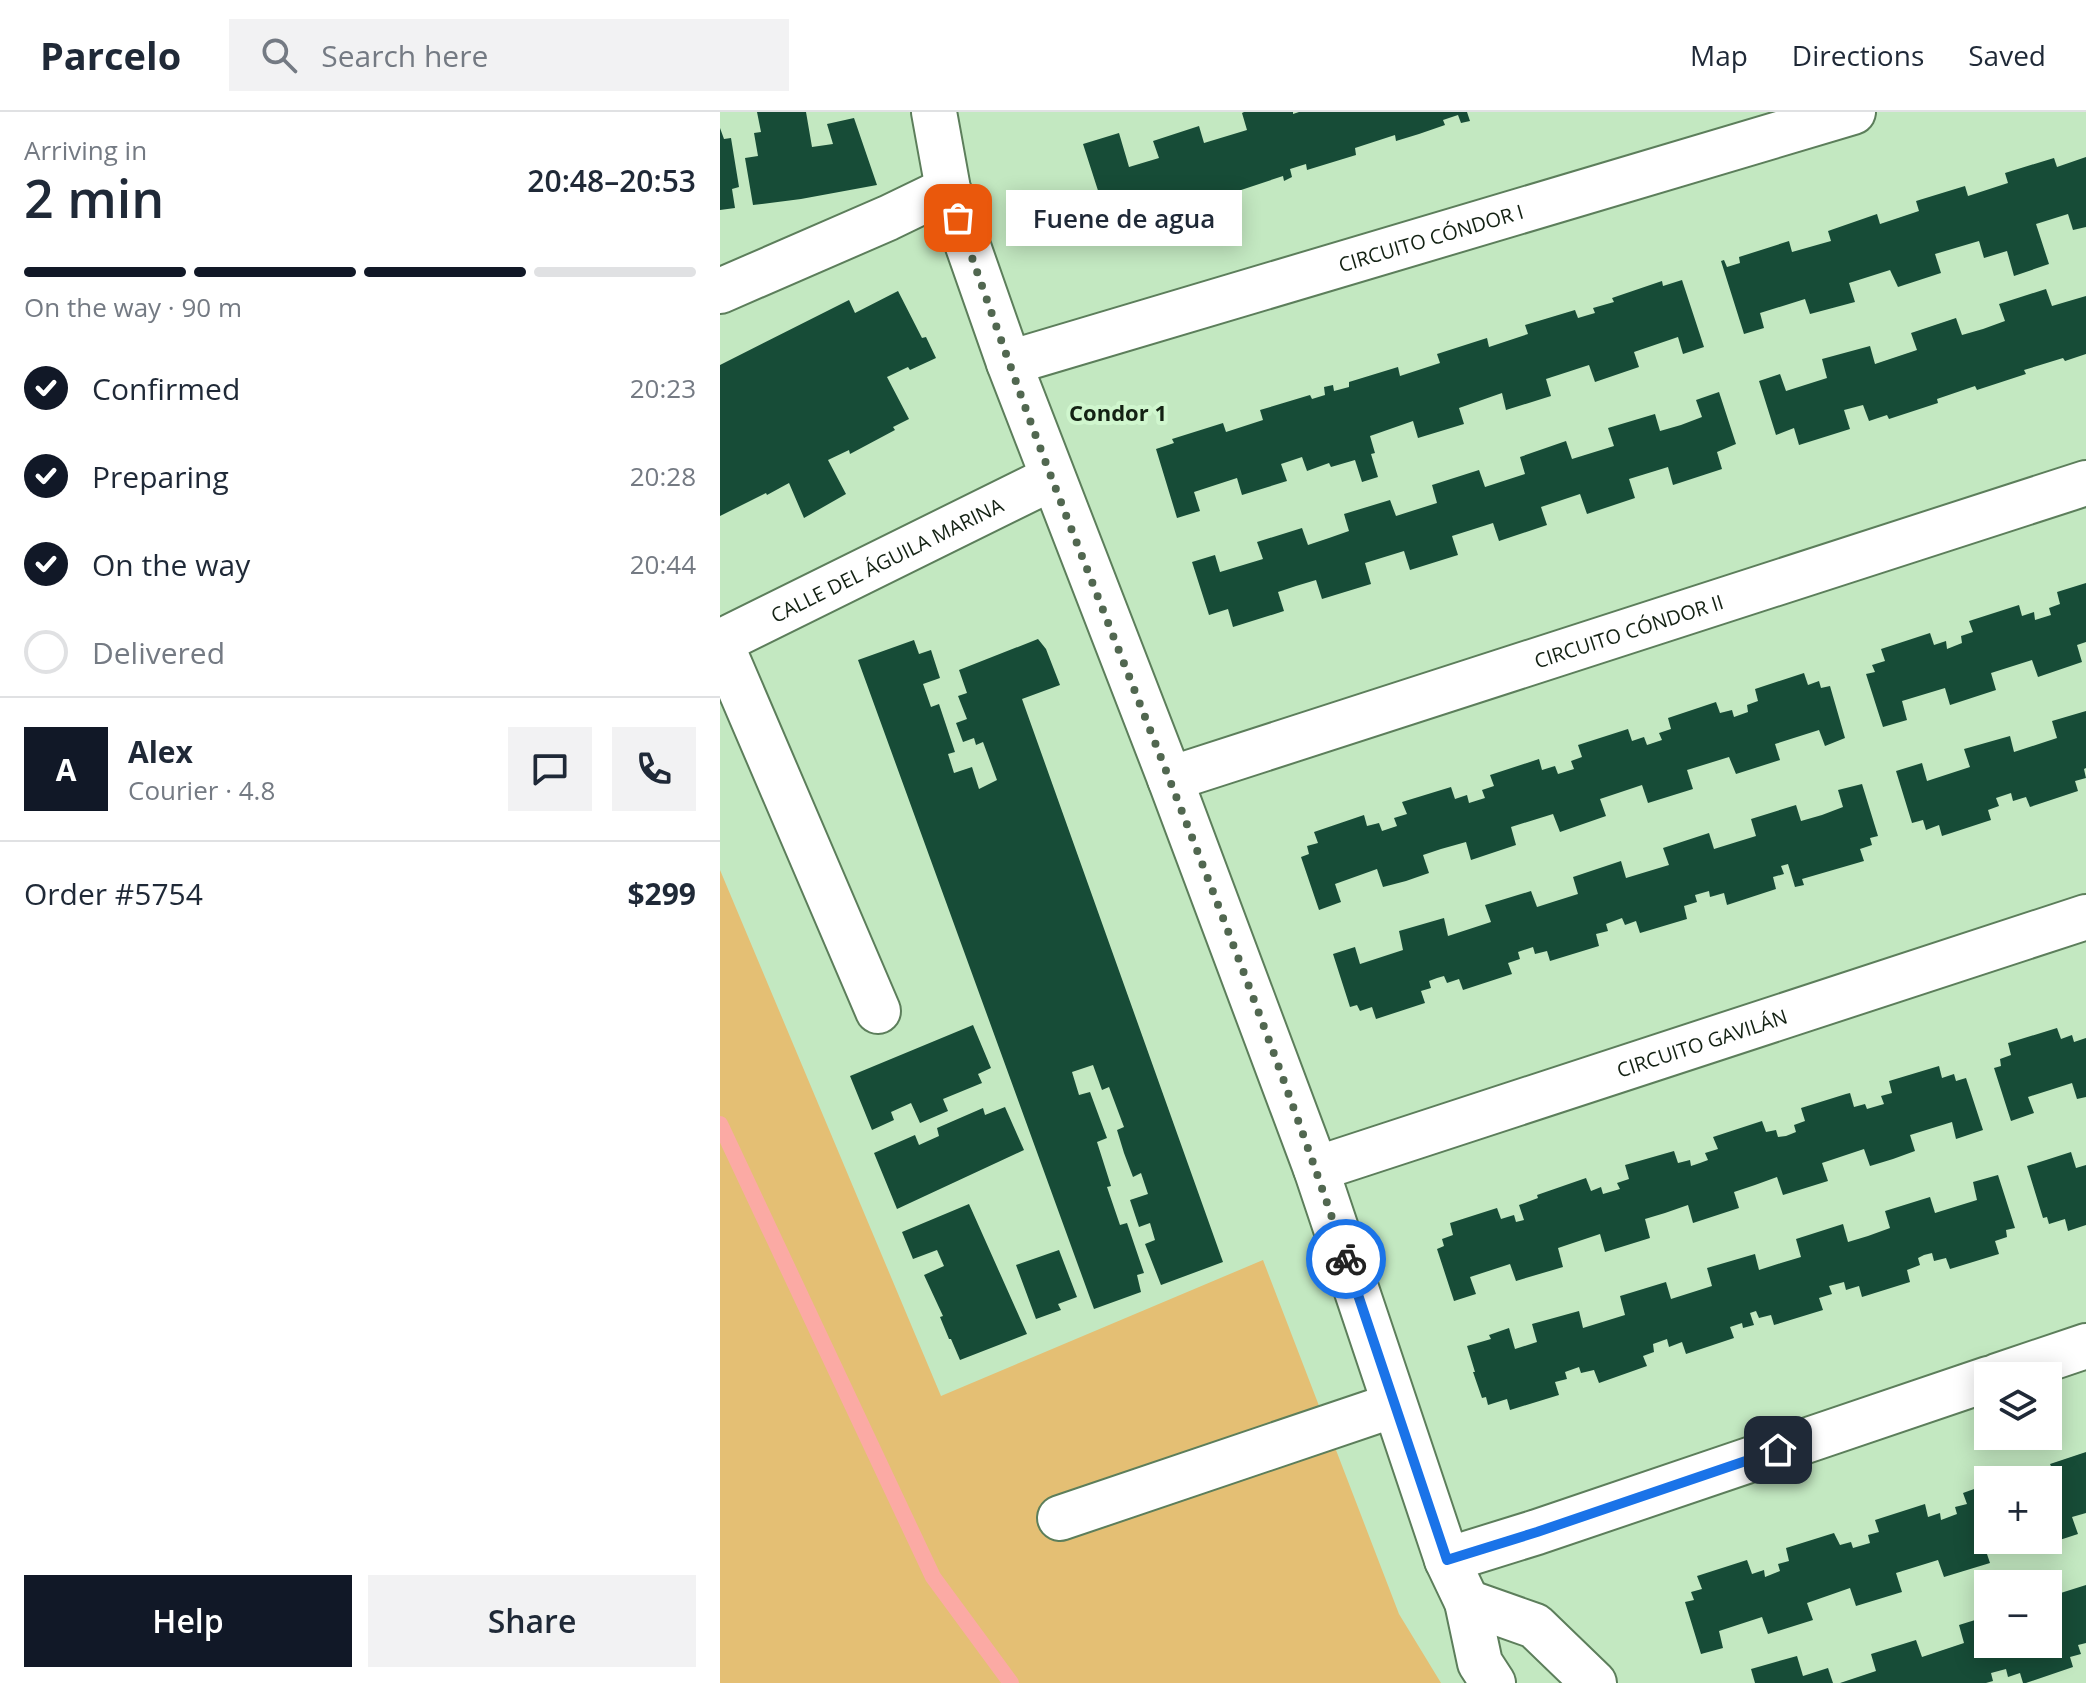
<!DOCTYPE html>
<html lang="en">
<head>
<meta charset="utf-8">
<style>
  :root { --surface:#fff; --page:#f2f2f3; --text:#1f2937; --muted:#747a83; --line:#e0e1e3; --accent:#111827 }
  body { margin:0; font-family:"Open Sans",sans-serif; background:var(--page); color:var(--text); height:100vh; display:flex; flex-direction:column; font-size:30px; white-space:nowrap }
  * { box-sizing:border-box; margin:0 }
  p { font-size:26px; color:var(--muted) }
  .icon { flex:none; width:44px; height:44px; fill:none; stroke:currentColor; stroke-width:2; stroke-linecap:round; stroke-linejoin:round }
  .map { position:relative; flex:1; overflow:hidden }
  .details { display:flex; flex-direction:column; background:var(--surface); width:720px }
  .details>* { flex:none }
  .buttons { position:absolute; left:1254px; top:1250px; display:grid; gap:16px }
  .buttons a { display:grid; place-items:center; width:88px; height:88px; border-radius:0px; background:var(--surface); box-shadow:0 4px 20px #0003; font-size:40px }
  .pin { position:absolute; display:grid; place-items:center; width:68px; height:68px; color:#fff; margin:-34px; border-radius:16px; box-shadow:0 4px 12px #0006 }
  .courier { position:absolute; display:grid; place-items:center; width:80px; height:80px; margin:-40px; border:6px solid #1a73e8; border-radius:50%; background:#fff; color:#222; box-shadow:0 2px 10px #0007 }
  .bubble { position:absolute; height:56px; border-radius:0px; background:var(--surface); box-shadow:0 4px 20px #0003; font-size:26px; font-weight:600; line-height:56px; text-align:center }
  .head em { font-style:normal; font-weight:600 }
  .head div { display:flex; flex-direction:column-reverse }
  .head { display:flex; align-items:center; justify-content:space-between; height:136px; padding:0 24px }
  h1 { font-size:52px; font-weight:600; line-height:60px }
  .bar { display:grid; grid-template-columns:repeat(4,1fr); gap:12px 8px; align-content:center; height:96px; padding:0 24px }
  .bar i { height:10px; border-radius:6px; background:var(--line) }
  .bar .active { background:var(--accent) }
  .bar p { grid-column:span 4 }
  .line { display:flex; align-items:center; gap:20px; padding:0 24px; border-top:2px solid var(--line) }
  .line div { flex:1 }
  .round { display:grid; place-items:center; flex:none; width:84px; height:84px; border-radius:0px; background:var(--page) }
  ol { padding:0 24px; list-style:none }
  li { display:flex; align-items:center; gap:24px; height:88px }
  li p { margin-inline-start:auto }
  li .icon { padding:8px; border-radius:50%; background:var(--accent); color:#fff; stroke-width:4 }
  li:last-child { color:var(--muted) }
  li i { width:44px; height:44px; border:4px solid var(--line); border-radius:50% }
  .button { display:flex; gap:16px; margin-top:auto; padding:16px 24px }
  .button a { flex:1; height:92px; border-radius:0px; background:var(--accent); color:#fff; font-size:32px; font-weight:600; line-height:92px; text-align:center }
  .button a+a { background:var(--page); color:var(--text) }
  header { display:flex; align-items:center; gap:48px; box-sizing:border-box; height:112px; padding:0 40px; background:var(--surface); border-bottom:2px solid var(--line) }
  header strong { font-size:38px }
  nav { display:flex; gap:44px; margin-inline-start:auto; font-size:28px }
  .search { width:560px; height:72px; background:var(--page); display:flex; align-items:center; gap:20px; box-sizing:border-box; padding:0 28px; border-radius:0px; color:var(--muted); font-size:30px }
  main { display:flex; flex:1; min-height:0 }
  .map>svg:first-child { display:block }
  .green { fill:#e4bf74 }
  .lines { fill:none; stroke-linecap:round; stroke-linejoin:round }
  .stream { stroke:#fbaaa4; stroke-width:16 }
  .building { fill:#174c37 }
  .minor-casing { stroke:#5c7e5b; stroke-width:48 }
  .minor { stroke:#fff; stroke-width:44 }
  .done { stroke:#516750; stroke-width:8; stroke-dasharray:0 14.4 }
  .route { stroke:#1a73e8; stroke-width:10 }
  .labels { text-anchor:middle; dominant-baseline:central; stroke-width:8; stroke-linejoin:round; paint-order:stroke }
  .street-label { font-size:20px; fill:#132113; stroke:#d0f6ce }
  .neighbourhood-label { font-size:22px; font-weight:bold; fill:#132113; stroke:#d0f6ce }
</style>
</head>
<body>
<header>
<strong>Parcelo</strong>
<div class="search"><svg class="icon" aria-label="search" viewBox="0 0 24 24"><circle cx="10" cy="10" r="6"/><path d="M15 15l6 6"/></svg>Search here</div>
<nav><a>Map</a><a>Directions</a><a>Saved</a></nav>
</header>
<main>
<section class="details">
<div class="head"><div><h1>2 min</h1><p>Arriving in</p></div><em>20:48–20:53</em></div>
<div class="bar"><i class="active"></i><i class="active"></i><i class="active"></i><i></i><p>On the way · 90 m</p></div>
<ol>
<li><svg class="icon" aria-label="check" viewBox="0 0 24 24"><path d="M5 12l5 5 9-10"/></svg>Confirmed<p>20:23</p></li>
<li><svg class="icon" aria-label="check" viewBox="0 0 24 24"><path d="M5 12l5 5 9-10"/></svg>Preparing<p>20:28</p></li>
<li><svg class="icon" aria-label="check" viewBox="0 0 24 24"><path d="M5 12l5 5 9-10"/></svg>On the way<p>20:44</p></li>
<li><i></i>Delivered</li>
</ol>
<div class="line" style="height:144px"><b class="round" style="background:var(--accent);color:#fff">A</b><div><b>Alex</b><p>Courier · 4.8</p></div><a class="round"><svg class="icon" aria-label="chat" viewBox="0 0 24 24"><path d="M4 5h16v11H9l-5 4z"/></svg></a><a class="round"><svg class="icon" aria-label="phone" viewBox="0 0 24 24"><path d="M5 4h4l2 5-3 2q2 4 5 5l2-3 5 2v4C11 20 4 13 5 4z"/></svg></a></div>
<div class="line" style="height:104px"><div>Order #5754</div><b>$299</b></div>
<div class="button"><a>Help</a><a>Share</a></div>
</section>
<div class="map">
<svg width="1366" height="1571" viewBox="0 0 1366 1571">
  <rect width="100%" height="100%" fill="#c3e8c1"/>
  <path class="green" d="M0,758l221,526 322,-136 136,354 42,69h-721z"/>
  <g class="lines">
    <path class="stream" d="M0,1012l213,453 78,106"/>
  </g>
  <g class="building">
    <path d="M37,0h49l6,35 21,-3 -6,-20 27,-6 23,67 -76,14 -48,6 -8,-47 13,-2 -4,-23 7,-1z"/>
    <path d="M524,0h49v2l6,-2h168l3,9 -9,2 -3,-8 -15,5 2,5 -26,9 -23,7 -1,-6 -40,13 1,7 -49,15 -1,-6 -16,5 2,8 -8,4 -1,-5 -63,21 -2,-3 -39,12 1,4 -37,12 -11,3 -2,-4 -16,5 3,7 -5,1 -29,-90 36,-11 10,34 30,-9 -6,-17 46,-15 5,17 43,-13 -5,-17z"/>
    <path d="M0,16l4,11 7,-1 8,49 -7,2 3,19 -15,2z"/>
    <path d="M1366,45v70l-13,3 -5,-16 -32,10 13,40 -35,12 -7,-25 -23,7 -5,-17 -44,13 6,19 -43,14 -8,-17 -41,13 6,19 -45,12 -5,-15 -45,14 4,15 -20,6 -23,-73 3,-1 3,7 13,-4 -1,-6 50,-16 3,11 39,-11 -3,-10 49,-17 3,10 39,-13 -3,-10 49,-15 3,10 40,-13 -3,-10 49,-15 3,9z"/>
    <path d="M962,168l22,67 -21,7 -5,-17 -44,15 5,15 -44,15 -6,-17 -43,14 5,17 -45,14 -4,-17 -43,15 5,16 -46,14 -5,-17 -43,15 5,17 -4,1 7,23 -16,5 -7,-22 -24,7 -2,-4 -22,8 -5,-14 -21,7 6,17 -45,14 -5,-17 -43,14 6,19 -23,7 -21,-69 18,-6 -2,-4 51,-16 3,9 37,-12 -3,-10 50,-15 2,4 13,-4 -1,-8 9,-2 1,6 15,-4v-5l49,-15 2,9 40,-13 -3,-9 50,-16 2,9 39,-13 -3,-9 50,-15 3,8 17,-5 -2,-5 21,-6 -2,-4 50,-17 1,5z"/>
    <path d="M1326,177l6,17 34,-10v58l-21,7 -2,-3 -39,12 2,4 -49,16 -2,-4 -38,13 1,4 -49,16 -2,-4 -18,6 -6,-16 -19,5 6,19 -51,16 -5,-17 -18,7 -17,-54 21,-7 6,17 41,-13 -5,-19 48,-13 5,18 42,-14 -6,-17 45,-15 6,17 21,-6 22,-8 -6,-17z"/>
    <path d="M178,179l24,47 4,-1 10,21 -26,12 -2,-3 -21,10 22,42 -16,8 2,3 -45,24 -1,-4 -21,10 18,34 -42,24 -15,-35 -22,12 -1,-2 -46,23v-151l129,-65 6,13z"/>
    <path d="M999,280l17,52 -19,8 5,17 -49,16 -5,-18 -39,12 6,19 -48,16 -7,-20 -39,13 6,18 -48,16 -6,-18 -41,13 6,19 -48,15 -6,-19 -39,12 6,21 -49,15 -6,-19 -20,6 -18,6 6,19 -51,16 -5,-18 -19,6 -17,-53 23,-7 5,17 43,-13 -6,-17 45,-14 6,17 21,-7 20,-7 -5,-17 46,-14 6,16 41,-13 -5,-18 47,-15 6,17 40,-13 -5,-17 46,-16 6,18 42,-13 -6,-18 47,-14 5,17 21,-6 21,-8 -6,-17z"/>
    <path d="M1366,471v59l-9,3 5,17 -44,15 -6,-17 -41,13 5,17 -46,15 -5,-17 -43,13 5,19 -24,7 -17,-53 9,-2 -3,-7 13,-4 -4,-12 49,-16 4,12 12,-4 1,8 15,-6 -1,-7 12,-4 -4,-11 50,-16 3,11 12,-4 1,8 16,-5 -2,-7 11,-4 -3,-12z"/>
    <path d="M318,527l8,10 14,36 -38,14 201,563 -62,23 -16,-41 10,-4 -5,-17 -11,4 -9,-27 18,-6 -7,-21 -8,4 -9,-24 -7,-23 7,-3 -15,-40 -7,3 -9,-25 -21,7 7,23 11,-3 17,46 -10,4 14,44 -4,1 13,38 7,-2 17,50 -7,2 4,17 -47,17 -236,-649 56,-20 5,14 12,-4 9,28 -17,6 8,23 8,-3 16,48 -7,2 6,19 18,-6 7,22 18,-9 -14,-38 -7,3 -2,-7 -11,4 -7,-19 11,-4 -9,-23 9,-3 -8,-23z"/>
    <path d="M1084,561l4,12 11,-4 2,7 9,-2 15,52 -20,8 -6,-16 -44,14 5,16 -44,14 -7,-17 -42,13 6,19 -45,14 -6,-18 -42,14 6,17 -46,16 -7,-18 -42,13 5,18 -45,15 -5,-18 -25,7 -18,6 6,18 -23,8 -23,6 -6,-18 -42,15 6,18 -22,8 -18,-53 8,-3 -2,-8 11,-3 -4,-11 50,-17 3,11 12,-3 3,8 15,-5 -3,-8 13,-4 -5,-12 49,-15 4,12 12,-4 2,8 16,-5 -3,-8 12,-4 -4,-11 49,-16 3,11 13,-4 3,8 16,-5 -3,-8 11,-4 -4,-12 50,-16 4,12 12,-4 3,8 15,-5 -3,-7 12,-4 -3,-11 48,-16 4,11 12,-3 2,7 14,-5 -1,-7 11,-4 -3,-12z"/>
    <path d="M1366,599v57l-2,1 2,9 -11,3 3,10 -48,16 -4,-10 -13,4 -2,-8 -15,5 3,8 -11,4 3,10 -49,16 -3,-11 -13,5 -3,-10 -11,3 -16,-52 26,-8 5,18 43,-14 -6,-18 46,-13 4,16 43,-14 -5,-17z"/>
    <path d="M1142,672l16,52 -8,2 2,7 -12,4 4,12 -62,18 2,6 -9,2 -7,-23 -7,2 3,8 -11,3 3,12 -49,16 -3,-12 -14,4 -1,-6 -14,4 2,7 -13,4 3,13 -47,14 -4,-12 -11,4 -3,-7 -16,6 2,7 -12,3 3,12 -49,15 -3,-10 -12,3 -2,-7 -15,5 2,7 -12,4 4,11 -49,16 -4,-11 -12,4 -3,-7 -7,2 -8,3 2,7 -10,3 4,12 -49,16 -4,-12 -12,4 -3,-6 -7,2 -17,-53 22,-7 5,17 43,-14 -4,-19 45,-13 4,18 43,-14 -6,-17 46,-14 6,16 41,-13 -5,-17 48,-16 5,17 43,-13 -6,-17 46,-15 5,16 42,-13 -5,-17 45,-14 5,16 21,-6 21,-8 -5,-17z"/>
    <path d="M253,913l18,43 -13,6 4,9 -39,16 5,12 -28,12 -9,-20 -20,9 3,8 -22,10 -22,-54z"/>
    <path d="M1337,916l4,11 11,-4 2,7 12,-4v59l-9,2 -5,-16 -44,14 6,16 -23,8 -17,-53 7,-2 -1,-7 11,-4 -3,-12z"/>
    <path d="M1219,954l3,12 12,-4 2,7 10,-3 17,52 -27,9 -4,-17 -42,13 5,16 -22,8 -23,7 -6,-17 -42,14 6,18 -45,14 -6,-18 -22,8 -21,7 5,16 -46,15 -5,-18 -23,8 -20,6 5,19 -45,14 -5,-18 -42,14 5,19 -47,14 -6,-17 -40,13 6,17 -22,7 -17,-52 7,-3 -2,-7 11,-4 -3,-12 47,-15 4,11 13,-4 2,7 8,-2 -5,-15 19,-7 -1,-3 49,-17 5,13 10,-4 2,7 17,-5 -3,-6 12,-4 -4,-14 49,-14 4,12 12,-3 1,6 9,-3 8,-3 -3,-7 13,-4 -5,-12 49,-16 4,11 10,-2 2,7 8,-1 10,-4 -2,-7 11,-4 -4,-13 45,-14 4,-1 4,14 11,-3 2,5 17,-5 -3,-8 11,-3 -3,-12z"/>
    <path d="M285,995l19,43 -127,59 -23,-56 41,-18 4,10 20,-9 -2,-8 46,-20 2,7z"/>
    <path d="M1351,1040l5,16 10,-3v60l-18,6 -3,-12 -16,5 -2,-7 -4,1 -16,-52z"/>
    <path d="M1278,1063l17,53 -9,2 1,7 -12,4 4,13 -49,15 -4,-11 -12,3 -2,-8 -8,2 -6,3 2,7 -13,5 3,12 -48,15 -3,-11 -13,4 -2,-8 -15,4 3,8 -13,4 4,12 -49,15 -3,-10 -12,3 -3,-7 -6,2 4,12 -11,3 -1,-5 -12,4 4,11 -48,16 -4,-12 -13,5 -2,-8 -14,5 1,8 -11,4 4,10 -48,17 -5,-13 -13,3 -2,-6 -14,5 2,7 -12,3 4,13 -49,15 -3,-11 -19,6 -2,-8 -4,1 -9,-26h2l-8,-26 24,-7 -2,-4 20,-7 6,21 22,-7 -5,-18 47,-13 4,17 42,-13 -5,-19 46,-14 5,17 41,-13 -5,-18 48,-14 4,16 22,-7 20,-6 -5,-18 47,-15 5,18 20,-6 22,-8 -5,-17 45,-14 5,16 42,-13 -4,-18z"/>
    <path d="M249,1092l58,130 -67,26 -9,-21h-2l-9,-22 3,-1 -19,-41 20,-9 -7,-16 -24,9 -11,-27z"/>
    <path d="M339,1138l18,47 -19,7 3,6 -25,9 -20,-54z"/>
    <path d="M1366,1340v61l-14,4 6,17 -46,15 -3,-9h19v-60l-7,-1 14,-4 -5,-11z"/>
    <path d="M1268,1372v56l11,1 -15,4 6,18 -46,14 -6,-17 -42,13 6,19 -46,14 -6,-18 -43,15 6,17 -45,14 -6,-17 -43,14 4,17 -22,6 -16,-52 9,-2 -3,-8 11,-3 -5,-13 50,-16 5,14 12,-4 1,7 15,-6 -2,-7 11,-3 -3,-13 48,-15 6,12 11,-3 2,6 17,-5 -2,-8 11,-3 -4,-12 50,-16 3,13 12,-4 1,7 16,-6 -2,-7 12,-3 -4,-11z"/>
    <path d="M1366,1473v58l-8,2 3,9 -11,3 3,10 -47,16h-3l-3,-10 -12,4 -2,-8 -15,4 2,8 -7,2h-146l36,-12 -5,-17 45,-14 6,17 42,-14 -5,-18 29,-9v28h60v-28l4,-1 -4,-18z"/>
    <path d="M1077,1544l6,20 25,-8 5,15h-78l-4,-14z"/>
  </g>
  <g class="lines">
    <g class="minor-casing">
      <g id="minor">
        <path d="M214,0l14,77 61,174 161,416 146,390 131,391 20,42 13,61 13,20"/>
        <path d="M0,179l168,-73 60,-29"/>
        <path id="s1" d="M289,251l844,-251"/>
        <path d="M0,530l158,369"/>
        <path id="s2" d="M0,530l332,-164"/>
        <path id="s3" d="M450,667l916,-296"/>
        <path id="s4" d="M596,1057l770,-252"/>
        <path d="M1277,1264l89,-30"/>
        <path d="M340,1406l334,-113"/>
        <path d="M727,1448l90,-28 451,-153"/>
        <path d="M747,1490l68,24 59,57"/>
      </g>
    </g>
    <use href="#minor" class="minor"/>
  </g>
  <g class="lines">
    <path class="done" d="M238,106c31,87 61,175 94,261 100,259 206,516 294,780"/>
    <path class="route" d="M626,1147l101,301 90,-28 241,-82"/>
  </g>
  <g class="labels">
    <g class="street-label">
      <text stroke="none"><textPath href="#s1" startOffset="440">CIRCUITO CÓNDOR I</textPath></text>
      <text stroke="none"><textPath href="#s2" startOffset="186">CALLE DEL ÁGUILA MARINA</textPath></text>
      <text stroke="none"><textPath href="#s3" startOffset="482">CIRCUITO CÓNDOR II</textPath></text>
      <text stroke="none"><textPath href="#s4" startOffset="406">CIRCUITO GAVILÁN</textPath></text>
    </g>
    <g class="neighbourhood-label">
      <text x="398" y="300">Condor 1</text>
    </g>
  </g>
</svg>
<div class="buttons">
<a><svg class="icon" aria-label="layers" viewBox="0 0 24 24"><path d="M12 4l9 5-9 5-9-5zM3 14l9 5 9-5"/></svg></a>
<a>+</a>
<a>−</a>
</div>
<div class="pin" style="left:238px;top:106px;background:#ea580c"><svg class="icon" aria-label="bag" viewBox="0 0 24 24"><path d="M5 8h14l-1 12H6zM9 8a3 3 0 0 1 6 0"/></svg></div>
<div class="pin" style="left:1058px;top:1338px;background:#1f2937"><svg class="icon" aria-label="home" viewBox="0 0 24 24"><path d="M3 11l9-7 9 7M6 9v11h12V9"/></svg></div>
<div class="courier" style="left:626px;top:1147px"><svg class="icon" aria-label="bike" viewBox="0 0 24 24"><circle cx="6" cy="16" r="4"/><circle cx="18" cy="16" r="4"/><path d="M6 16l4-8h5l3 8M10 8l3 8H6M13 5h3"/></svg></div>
<div class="bubble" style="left:286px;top:78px;width:236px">Fuene de agua</div>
</div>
</main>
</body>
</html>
